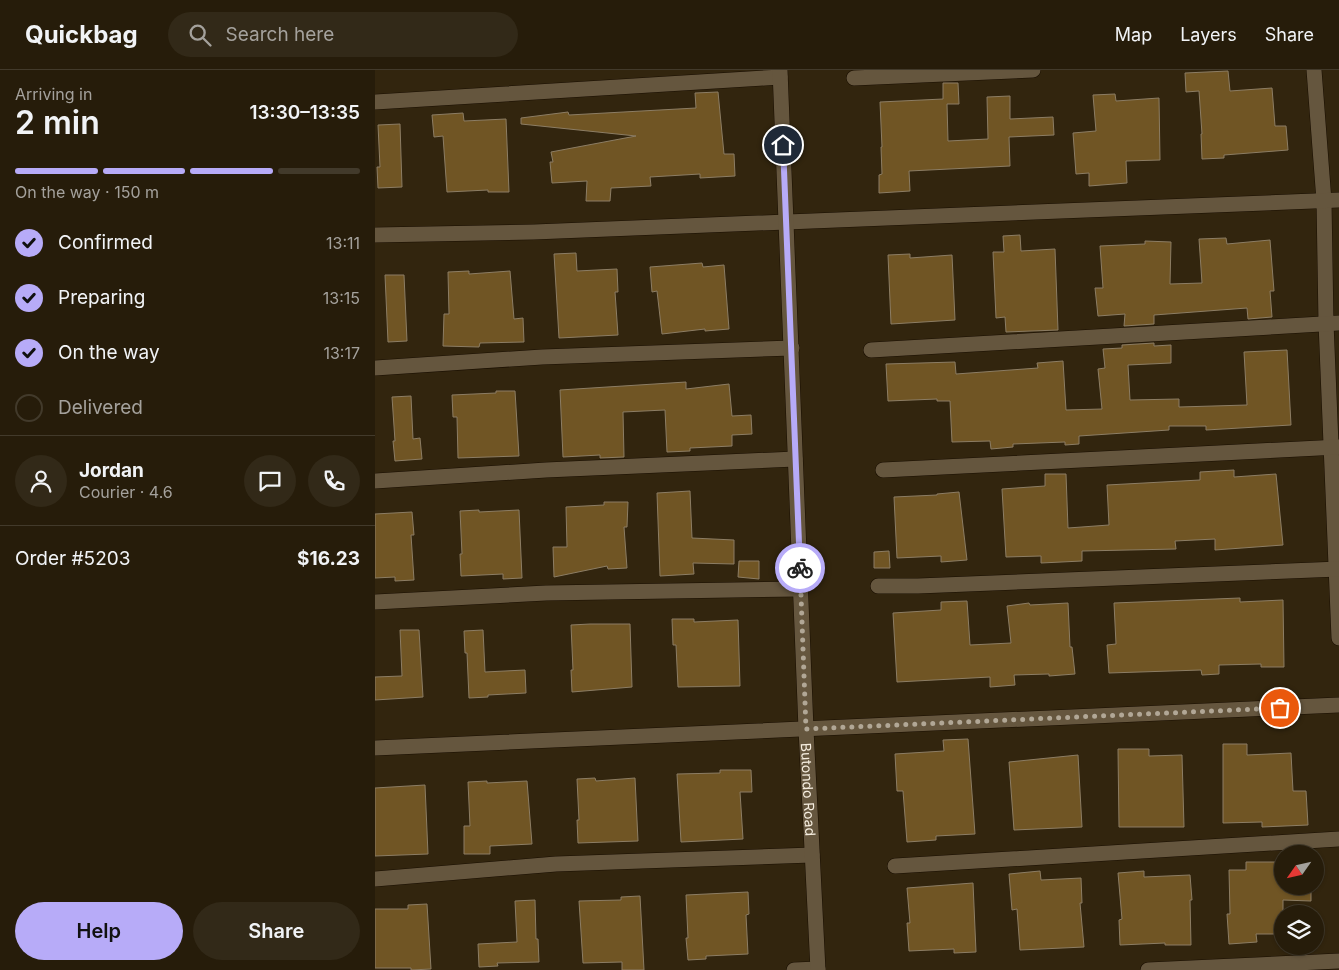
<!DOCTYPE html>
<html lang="en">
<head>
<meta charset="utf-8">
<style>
  :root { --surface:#261c0a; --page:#322918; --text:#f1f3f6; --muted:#a4a19c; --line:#423a2b; --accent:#b7abf8 }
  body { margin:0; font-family:Inter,sans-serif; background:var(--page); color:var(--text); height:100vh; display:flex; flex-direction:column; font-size:19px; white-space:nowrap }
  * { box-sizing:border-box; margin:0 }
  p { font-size:16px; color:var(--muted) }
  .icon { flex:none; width:28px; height:28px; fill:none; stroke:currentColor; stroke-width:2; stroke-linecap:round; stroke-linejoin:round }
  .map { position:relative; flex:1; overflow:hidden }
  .panel { display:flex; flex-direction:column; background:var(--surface); width:375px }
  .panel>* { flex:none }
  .needle { width:32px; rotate:236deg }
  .tools { position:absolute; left:899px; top:775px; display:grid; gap:10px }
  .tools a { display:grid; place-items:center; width:50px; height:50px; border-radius:50%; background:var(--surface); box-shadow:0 1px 4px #0004,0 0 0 1px var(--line); font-size:25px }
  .pin { position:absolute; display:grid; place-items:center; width:42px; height:42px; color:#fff; margin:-21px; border:2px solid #fff; border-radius:50%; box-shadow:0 1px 5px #0007 }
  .courier { position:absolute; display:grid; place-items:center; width:50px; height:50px; margin:-25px; border:4px solid #b7abf8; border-radius:50%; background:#fff; color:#222; box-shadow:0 1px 6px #0007 }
  .headline em { font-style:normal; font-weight:600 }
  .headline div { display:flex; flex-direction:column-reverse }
  .headline { display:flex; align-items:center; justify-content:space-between; height:85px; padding:0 15px }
  h1 { font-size:32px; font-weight:600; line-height:38px }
  .bar { display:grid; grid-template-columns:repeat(4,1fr); gap:8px 5px; align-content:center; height:60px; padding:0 15px }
  .bar i { height:6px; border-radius:4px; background:var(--line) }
  .bar .on { background:var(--accent) }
  .bar p { grid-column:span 4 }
  .line { display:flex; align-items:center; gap:12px; padding:0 15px; border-top:1px solid var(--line) }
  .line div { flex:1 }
  .round { display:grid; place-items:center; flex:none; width:52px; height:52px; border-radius:26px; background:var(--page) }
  ol { padding:0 15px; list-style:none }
  li { display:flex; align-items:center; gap:15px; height:55px }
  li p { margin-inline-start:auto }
  li .icon { padding:5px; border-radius:50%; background:var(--accent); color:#111; stroke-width:4 }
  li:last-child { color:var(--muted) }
  li i { width:28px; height:28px; border:2px solid var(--line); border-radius:50% }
  .cta { display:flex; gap:10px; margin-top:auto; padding:10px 15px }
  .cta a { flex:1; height:58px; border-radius:30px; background:var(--accent); color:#111; font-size:20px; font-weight:600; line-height:58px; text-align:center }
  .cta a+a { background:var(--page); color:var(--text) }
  header { display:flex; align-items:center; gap:30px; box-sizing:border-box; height:70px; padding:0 25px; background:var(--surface); border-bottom:1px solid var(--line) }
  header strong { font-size:24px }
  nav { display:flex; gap:28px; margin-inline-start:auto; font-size:18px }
  .search { width:350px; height:45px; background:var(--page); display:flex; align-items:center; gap:12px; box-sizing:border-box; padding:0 18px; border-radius:28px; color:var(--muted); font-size:19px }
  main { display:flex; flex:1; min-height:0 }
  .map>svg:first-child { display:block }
  .building { fill:#705524; stroke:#8c7d64 }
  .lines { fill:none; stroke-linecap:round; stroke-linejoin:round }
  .street-casing { stroke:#190e00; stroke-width:16 }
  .secondary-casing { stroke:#190e00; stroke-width:16 }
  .street { stroke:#65563e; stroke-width:15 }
  .secondary { stroke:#65563e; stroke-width:15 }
  .done { stroke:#b1a796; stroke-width:5; stroke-dasharray:0 9 }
  .route { stroke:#b7abf8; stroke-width:6 }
  .labels { text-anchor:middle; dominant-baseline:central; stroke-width:4; stroke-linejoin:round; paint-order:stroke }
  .street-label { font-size:14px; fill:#f5eddf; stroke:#281b04 }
</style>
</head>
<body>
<header>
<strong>Quickbag</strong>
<div class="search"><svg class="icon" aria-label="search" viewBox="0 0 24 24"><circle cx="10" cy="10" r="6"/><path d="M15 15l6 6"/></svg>Search here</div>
<nav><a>Map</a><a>Layers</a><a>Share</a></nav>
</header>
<main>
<section class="panel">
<div class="headline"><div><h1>2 min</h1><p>Arriving in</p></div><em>13:30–13:35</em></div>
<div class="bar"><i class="on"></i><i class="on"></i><i class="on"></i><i></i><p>On the way · 150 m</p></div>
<ol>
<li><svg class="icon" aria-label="check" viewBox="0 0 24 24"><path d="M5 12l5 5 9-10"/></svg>Confirmed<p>13:11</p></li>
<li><svg class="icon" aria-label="check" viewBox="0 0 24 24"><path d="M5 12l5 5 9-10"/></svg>Preparing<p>13:15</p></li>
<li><svg class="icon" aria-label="check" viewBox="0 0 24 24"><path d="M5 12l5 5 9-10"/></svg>On the way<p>13:17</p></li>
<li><i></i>Delivered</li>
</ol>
<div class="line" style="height:90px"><a class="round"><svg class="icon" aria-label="person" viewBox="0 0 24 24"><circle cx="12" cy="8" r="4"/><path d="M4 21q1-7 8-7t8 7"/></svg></a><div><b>Jordan</b><p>Courier · 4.6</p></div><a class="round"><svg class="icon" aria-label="chat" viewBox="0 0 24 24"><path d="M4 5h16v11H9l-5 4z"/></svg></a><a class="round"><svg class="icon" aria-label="phone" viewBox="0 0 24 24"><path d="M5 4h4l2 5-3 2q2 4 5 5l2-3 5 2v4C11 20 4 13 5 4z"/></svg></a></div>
<div class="line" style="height:65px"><div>Order #5203</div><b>$16.23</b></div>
<div class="cta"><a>Help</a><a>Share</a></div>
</section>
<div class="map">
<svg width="964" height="900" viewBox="0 0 964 900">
  <rect width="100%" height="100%" fill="#32250e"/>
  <g class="building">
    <path d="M853,1l2,20 42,-3 3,38h11l2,24 -64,5v3l-22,1 -1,-25h1l-3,-43 -13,1 -1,-19z"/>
    <path d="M568,13h15l1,21h-12l1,37 40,-2 -1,-42 23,-1v23l43,-2 1,18 -45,2 1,29 -101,5 1,20 -31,2v-18l3,-1 -1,-27h1l-2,-45 63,-3z"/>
    <path d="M343,22l6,62h10l1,22 -35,2v-4l-50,3 1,9 -40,2 -1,13h-24l1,-20 -35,2 -2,-21h3l-2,-10 85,-16 -115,-12v-6l47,-6 1,3 127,-7 -1,-15z"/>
    <path d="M740,24l1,7 43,-3 1,62 -34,1 1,22 -38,3v-13l-13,1 -3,-41 23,-2 -3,-36z"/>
    <path d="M88,43l1,8 42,-2 3,73h-21v-2l-41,2 -4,-56 -9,1 -2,-22z"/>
    <path d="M25,54l2,63 -24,1 -1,-21h3l-2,-42z"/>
    <path d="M645,165l1,16 34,-2 3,81 -52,2 -1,-15 -9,1 -3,-66h11l-1,-16z"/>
    <path d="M851,168l1,6 43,-4 4,51h-4l2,26 -24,2 -1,-11 -93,7v9l-30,2 1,-12 -27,2 -3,-28h8l-3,-42 45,-2v-3l26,1 -1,42 32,-1 -3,-44z"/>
    <path d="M201,183l1,18 40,-2 1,23h-3l3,43 -59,3 -5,-84z"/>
    <path d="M535,184v4l42,-3 3,65 -64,4 -3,-69z"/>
    <path d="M327,193l1,4 21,-2 5,64 -24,2v-2l-43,5 -5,-43 -5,1 -2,-25z"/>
    <path d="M94,201v3l41,-3 4,48 9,-1 1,24 -44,1 -1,4 -36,-1 1,-32h5l-1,-42z"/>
    <path d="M10,205h19l3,66 -19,1z"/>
    <path d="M779,273v3l17,-1v18l-43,2 2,35 49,-1v8l68,-2 -3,-53 43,-2 4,75 -85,5v-4h-37v4l-90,6v8l-14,1v-3l-52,2v3l-22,2 -1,-8 -38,1 -2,-41h-13v-2l-49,2 -2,-37 69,-2 1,12 82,-6 -1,-5 26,-2 3,49 36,-1 -4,-40 7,-1 -2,-19 19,-1v-3z"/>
    <path d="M311,312v7l43,-5 3,32 19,-1 1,19 -20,1v11l-42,2v3l-23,1 -2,-42 -42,2 1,45 -24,1v-3l-37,2 -3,-67z"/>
    <path d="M121,321h19l4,65 -61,2 -1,-41h-4l-1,-22 44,-2z"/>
    <path d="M36,326l2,43 7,-1 2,21 -27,2 -2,-20h2l-3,-44z"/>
    <path d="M859,400v7l42,-3 7,71 -68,5v-11l-40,2 1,8 -94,2v10l-41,2v-7l-35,1 -4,-68 43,-3v-12h21l2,54 41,-3 -2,-40 93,-5v-8z"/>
    <path d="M315,421l2,47 42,2v24l-41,-1 1,11 -34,2 -3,-83z"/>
    <path d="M584,422l8,68 -26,2v-6l-44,2 -3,-61 43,-2v-1z"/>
    <path d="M229,432h24l-1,25h-3l3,41 -19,1 -1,-3 -53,11 -1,-30h14l-1,-40 38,-2z"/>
    <path d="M104,440v2l40,-2 3,68 -19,1v-5l-42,2 -1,-22h2l-2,-43z"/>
    <path d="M37,442l2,23h-3l3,45 -19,1v-4l-20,1v-64z"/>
    <path d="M514,481l1,17h-16v-16z"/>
    <path d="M364,491h20v18l-21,-2z"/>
    <path d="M865,528v4l43,-2 1,67h-23v-3l-42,1v9l-17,1 -1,-5 -92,3 -2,-28 9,-1 -2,-41z"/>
    <path d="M592,531l3,44 41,-2 -4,-37 22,-3 1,2 38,-2 2,44h2l3,27 -26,2v-2l-35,1 1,10 -25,2v-10l-93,5 -4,-69 48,-3v-8z"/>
    <path d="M297,549h22v3l44,-2 2,66 -62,1 -2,-42h-3z"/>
    <path d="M215,554h40l2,63 -60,5 -1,-22h2l-2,-45z"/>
    <path d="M25,560h19l4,67 -48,3v-23l27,-1z"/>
    <path d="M108,560l2,42 40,-2 1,23 -38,2v2l-19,1 -2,-45h-2l-1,-22z"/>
    <path d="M593,669l7,95 -39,2v4l-29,2 -4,-51h-6l-2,-37 49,-3 -1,-11z"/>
    <path d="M848,674h24v11l44,-2 2,38h13l2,34 -46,2v-5l-39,1z"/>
    <path d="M743,679h31v7l33,-1 2,72h-65z"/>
    <path d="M703,685l4,72 -68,3 -5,-68z"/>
    <path d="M345,700h31l1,22h-12l3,47 -62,3 -4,-68 43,-1z"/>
    <path d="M220,708l1,3 39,-3 3,63 -60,2 -1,-23h2l-2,-41z"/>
    <path d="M112,711v2l40,-2 5,63 -42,2v8h-26v-28h6l-2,-44z"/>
    <path d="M50,715l3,69 -53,2v-68z"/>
    <path d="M871,792h37v24h28v15l-28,-1v34h-27l1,8 -28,2 -2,-30h3l-1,-44h17z"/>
    <path d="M665,801l1,9 40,-2 1,25h-2l4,44 -64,3 -3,-41 -5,1 -3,-36z"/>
    <path d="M769,801v6l46,-2 2,25h-2l1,45h-26v-2l-45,2 -1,-25 3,-1 -4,-46z"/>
    <path d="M598,813l3,69 -22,1v-4l-45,2 -2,-28h3l-3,-35z"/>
    <path d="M373,822l1,22 -3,1 2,39 -42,2v3l-18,1 -2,-22h2l-2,-43z"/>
    <path d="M265,826l4,74h-22v-8l-39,1 -4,-62 42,-1v-3z"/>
    <path d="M160,830l1,39h2l1,23 -42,1 1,3 -19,1 -1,-23 39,-2 -2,-41z"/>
    <path d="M52,834l4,65 -20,1v-2h-36v-59h33v-4z"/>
  </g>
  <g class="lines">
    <g class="street-casing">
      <g id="street">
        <path d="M939,0l10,131 2,122 13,315"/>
        <path d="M479,8l179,-8"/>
        <path d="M0,32l405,-25"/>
        <path d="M0,165l159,-3 805,-32"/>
        <path d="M496,280l468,-27"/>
        <path d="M0,298l167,-11 250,-9"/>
        <path d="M508,400l456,-23"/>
        <path d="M0,411l171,-11 249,-11"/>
        <path d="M503,516h40l421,-17"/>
        <path d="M0,532l171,-9 254,-4"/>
        <path d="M0,678l964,-43"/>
        <path d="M520,796l444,-27"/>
        <path d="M0,809l181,-15 256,-9"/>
        <path d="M419,900l24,-1"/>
        <path d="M773,900l191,-9"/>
      </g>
    </g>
    <g class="secondary-casing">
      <g id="secondary">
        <path id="s1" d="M405,0l26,659 12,241"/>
      </g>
    </g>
    <use href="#street" class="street"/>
    <use href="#secondary" class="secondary"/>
  </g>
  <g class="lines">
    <path class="done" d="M425,498l6,161 474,-21"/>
    <path class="route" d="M408,75l17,423"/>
  </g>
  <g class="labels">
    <g class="street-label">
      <text stroke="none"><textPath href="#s1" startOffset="720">Butondo Road</textPath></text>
    </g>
  </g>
</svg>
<div class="tools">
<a><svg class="needle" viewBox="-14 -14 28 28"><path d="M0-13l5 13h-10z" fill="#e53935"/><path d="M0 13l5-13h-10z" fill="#a4a19c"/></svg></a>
<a><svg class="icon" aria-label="layers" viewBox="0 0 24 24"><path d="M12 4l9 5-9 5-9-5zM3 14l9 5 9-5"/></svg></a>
</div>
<div class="pin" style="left:905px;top:638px;background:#ea580c"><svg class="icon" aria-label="bag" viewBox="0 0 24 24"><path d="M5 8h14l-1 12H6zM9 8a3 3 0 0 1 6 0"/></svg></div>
<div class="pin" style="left:408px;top:75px;background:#1f2937"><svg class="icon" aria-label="home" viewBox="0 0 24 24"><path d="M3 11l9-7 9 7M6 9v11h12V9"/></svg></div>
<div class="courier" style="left:425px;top:498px"><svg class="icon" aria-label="bike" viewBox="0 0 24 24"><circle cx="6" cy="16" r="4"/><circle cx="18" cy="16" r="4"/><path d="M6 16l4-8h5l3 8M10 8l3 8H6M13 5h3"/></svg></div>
</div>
</main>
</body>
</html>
